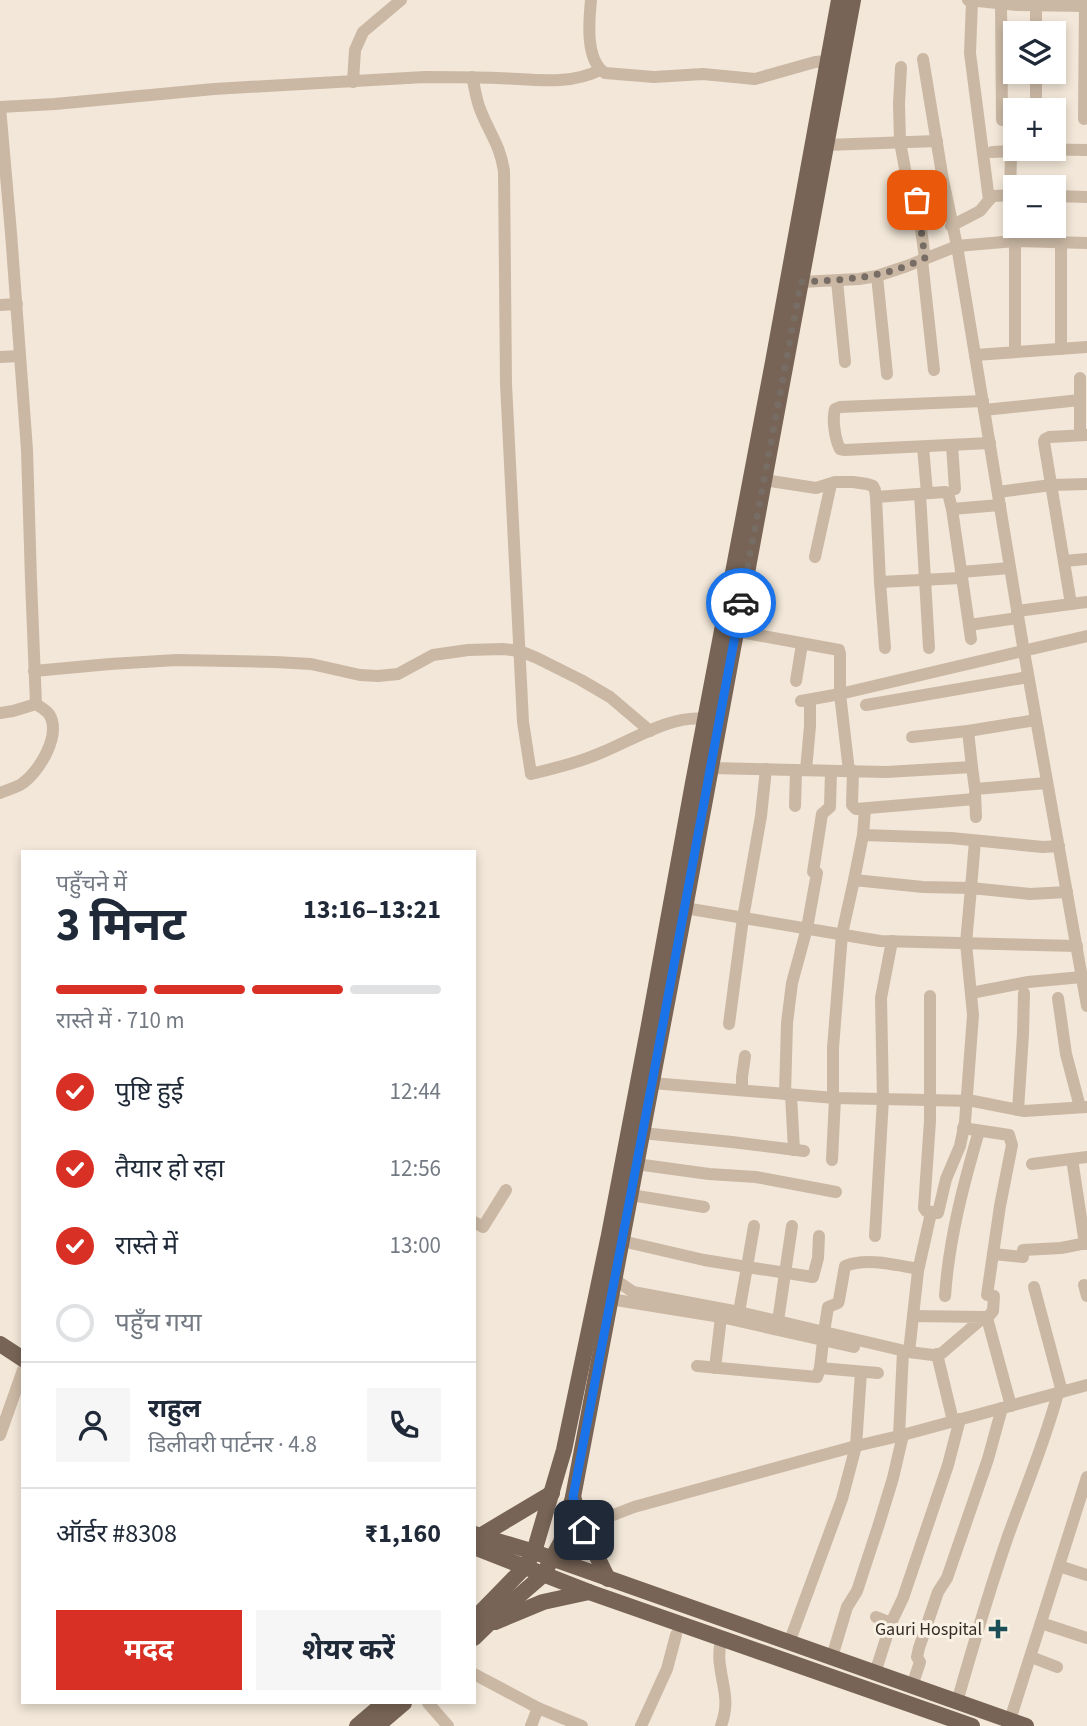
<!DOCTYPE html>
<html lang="hi">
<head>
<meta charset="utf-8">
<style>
  :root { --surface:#fff; --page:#f6f6f7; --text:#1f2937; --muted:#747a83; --line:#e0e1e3; --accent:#d93025 }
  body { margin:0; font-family:"Source Sans 3","Noto Sans Devanagari",sans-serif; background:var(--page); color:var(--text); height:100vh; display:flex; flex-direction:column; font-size:26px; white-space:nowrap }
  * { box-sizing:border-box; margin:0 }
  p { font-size:23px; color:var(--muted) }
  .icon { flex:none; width:38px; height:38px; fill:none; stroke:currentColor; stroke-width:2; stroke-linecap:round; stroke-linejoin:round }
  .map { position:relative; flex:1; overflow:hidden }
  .panel { position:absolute; left:21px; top:850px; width:455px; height:854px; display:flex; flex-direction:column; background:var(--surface); border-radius:0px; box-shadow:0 4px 10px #0003 }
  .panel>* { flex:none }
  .controls { position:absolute; left:1003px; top:21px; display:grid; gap:14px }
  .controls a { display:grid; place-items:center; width:63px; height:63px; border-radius:0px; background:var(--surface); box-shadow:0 4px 10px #0003; font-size:35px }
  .pin { position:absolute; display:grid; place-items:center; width:60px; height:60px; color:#fff; margin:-30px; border-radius:14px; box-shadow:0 4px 10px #0006 }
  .courier { position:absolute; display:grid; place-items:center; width:70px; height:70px; margin:-35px; border:5px solid #1a73e8; border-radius:50%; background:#fff; color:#222; box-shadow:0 2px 9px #0007 }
  .overview em { font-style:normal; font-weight:700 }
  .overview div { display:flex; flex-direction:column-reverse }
  .overview { display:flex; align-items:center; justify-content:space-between; height:119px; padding:0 35px }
  h1 { font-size:46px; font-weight:700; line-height:52px }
  .bar { display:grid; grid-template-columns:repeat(4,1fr); gap:10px 7px; align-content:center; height:84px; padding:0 35px }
  .bar i { height:9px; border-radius:5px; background:var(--line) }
  .bar .on { background:var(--accent) }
  .bar p { grid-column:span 4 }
  .line { display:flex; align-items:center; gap:18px; padding:0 35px; border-top:2px solid var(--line) }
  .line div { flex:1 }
  .round { display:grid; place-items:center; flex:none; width:74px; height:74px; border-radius:0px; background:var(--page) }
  ol { padding:0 35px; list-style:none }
  li { display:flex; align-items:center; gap:21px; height:77px }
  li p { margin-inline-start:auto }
  li .icon { padding:7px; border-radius:50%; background:var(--accent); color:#fff; stroke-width:4 }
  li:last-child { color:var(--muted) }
  li i { width:38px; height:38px; border:4px solid var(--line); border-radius:50% }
  .cta { display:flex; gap:14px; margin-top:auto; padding:14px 35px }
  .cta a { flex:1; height:80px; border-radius:0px; background:var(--accent); color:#fff; font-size:28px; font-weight:700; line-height:80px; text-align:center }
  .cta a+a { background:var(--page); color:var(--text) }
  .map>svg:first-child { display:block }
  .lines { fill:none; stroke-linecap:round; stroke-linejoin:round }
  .minor { stroke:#cab8a4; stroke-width:12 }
  .major { stroke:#776456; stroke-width:16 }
  .done { stroke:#776d64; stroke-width:7; stroke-dasharray:0 12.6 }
  .route { stroke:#1a73e8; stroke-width:9 }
  .poi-dot { fill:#1b4e57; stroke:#f9f1e4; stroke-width:2.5 }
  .labels { text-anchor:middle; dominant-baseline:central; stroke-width:6; stroke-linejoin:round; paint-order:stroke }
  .poi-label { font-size:18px; fill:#352c26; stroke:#f9f1e4; text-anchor:end }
</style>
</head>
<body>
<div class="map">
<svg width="1087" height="1726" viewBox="0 0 1087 1726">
  <rect width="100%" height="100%" fill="#f2e7d8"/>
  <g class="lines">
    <g class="minor">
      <path d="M591,0c-2,21 -6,60 14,73l49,4 49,-3 52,5 60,-17 13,-1"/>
      <path d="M968,0l49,5 70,1"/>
      <path d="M972,1l-2,52 19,147"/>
      <path d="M1001,3l1,117"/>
      <path d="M1036,33v-33"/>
      <path d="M923,59l20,121 14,66 18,109 48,291 64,360"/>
      <path d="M901,67l-2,37 1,38 10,54 3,3 4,1 28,-7"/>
      <path d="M472,77c3,11 4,22 8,32 9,24 20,35 24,62l2,213 17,338 8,52c21,-5 42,-10 62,-18 34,-12 76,-42 112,-37"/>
      <path d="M353,82l2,-32 8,-18 38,-32"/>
      <path d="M0,107l55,-3 159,-15 211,-12c24,0 48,0 72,1 34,1 72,8 103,-8"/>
      <path d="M0,107l11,126 16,217 4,130 5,124"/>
      <path d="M1036,110v-38"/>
      <path d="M1084,119l1,-119"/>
      <path d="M826,145l111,-4"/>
      <path d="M992,152l20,-1"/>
      <path d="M1010,195l1,-39 1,-5 4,-2 71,1"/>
      <path d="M1054,196l33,1"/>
      <path d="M917,200l8,58"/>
      <path d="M951,226l29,-15 9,-11 4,-4 22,-1"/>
      <path d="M1015,241v111"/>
      <path d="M922,260l12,110"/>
      <path d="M877,276l10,98"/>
      <path d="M837,281l8,81"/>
      <path d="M801,282l58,-3 18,-3 30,-10 50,-20 58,-5 72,2"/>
      <path d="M0,305l17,-1"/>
      <path d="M1061,349v-107"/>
      <path d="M975,355l112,-8"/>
      <path d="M0,357l20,-1"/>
      <path d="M1080,378v57"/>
      <path d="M983,401l-143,6 -5,2c-3,11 0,30 5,40l5,1 145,-7"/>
      <path d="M984,410l96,-10"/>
      <path d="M952,445l3,44"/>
      <path d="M923,447l4,46"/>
      <path d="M764,480l52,8 19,-6h18l14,2 6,2 2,4 1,7 4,85 5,66"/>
      <path d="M998,492l53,-7 36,-1"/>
      <path d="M920,494l9,154"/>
      <path d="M876,497l69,-5 3,1 4,16 19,130"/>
      <path d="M952,509l48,-4"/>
      <path d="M815,557l16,-73"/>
      <path d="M1064,561l23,-2"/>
      <path d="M961,572l49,-4"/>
      <path d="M880,582l81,-4"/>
      <path d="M1071,604l-27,-162 1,-3 4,-2 38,-2"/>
      <path d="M1017,611l70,-9"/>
      <path d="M969,625l49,-7"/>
      <path d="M735,631l104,19 1,4v40l247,-58"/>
      <path d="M34,671l76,-7 67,-4 98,2 36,2 49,11 18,1 20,-2 35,-19 35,-5 35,-1 17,2 17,7 44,22 29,17 40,34"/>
      <path d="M796,681l6,-37"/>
      <path d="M801,701l39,-7 9,77"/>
      <path d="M866,705l162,-28"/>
      <path d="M0,713l13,-2 23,-7c4,3 10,6 13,10 13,21 -10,59 -29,71 -6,3 -13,5 -20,8"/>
      <path d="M912,737l56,-6"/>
      <path d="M972,767l-4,-36 68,-11"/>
      <path d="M711,768l175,4 86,-5 3,22 72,-6"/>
      <path d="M806,770l4,-44v-26"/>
      <path d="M853,771l-1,34 4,4 119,-10"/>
      <path d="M975,793l1,24"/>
      <path d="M795,806l1,-36"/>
      <path d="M865,809l-2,26 88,3 92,9 16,-1"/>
      <path d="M813,872l9,-58 8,-7 1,-36"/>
      <path d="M854,880l9,-45"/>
      <path d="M685,908l195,33 197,5"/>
      <path d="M971,993l57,-11 54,-5"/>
      <path d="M930,996v125l-6,87 2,3 12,2 8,-34 14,-33 5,-24 8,-107 -7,-72 5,-55 59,6 37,-2"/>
      <path d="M1058,998l8,56 14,53"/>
      <path d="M729,1024l14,-106 18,-102 5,-47"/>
      <path d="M652,1083l183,15 138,3 51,10 63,-4"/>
      <path d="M742,1090v-13l3,-21"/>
      <path d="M833,1098v-50l9,-114 12,-54 69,7 48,1 4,-47"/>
      <path d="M1018,1110l5,-76 1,-41"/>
      <path d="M963,1128l46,7 3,10 -12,61 -13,89"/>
      <path d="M642,1133l90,9 72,9"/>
      <path d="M794,1150l-3,-55 -6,-1 2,-71 5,-40 15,-55 10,-55"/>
      <path d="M1072,1159l13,85"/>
      <path d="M832,1160l3,-62"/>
      <path d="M636,1164l73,10 47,3 80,15"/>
      <path d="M1032,1164l55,-7"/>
      <path d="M631,1195l73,12"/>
      <path d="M474,1222l9,5 23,-37"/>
      <path d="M754,1226l-7,41 66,10 5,-19 1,-22"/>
      <path d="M875,1236l8,-137 -2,-101 11,-57"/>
      <path d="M1023,1250l38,-2 26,-5"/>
      <path d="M993,1254l30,3"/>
      <path d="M614,1279l19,13 106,20 8,-45 -43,-7 -82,-19"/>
      <path d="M1084,1285l3,11"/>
      <path d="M1034,1287l28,105"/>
      <path d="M945,1296c4,-57 18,-110 34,-165"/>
      <path d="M610,1299l111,18 133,30"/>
      <path d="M739,1312l170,40 9,-81 13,-58"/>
      <path d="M984,1317l3,1 24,88"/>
      <path d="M987,1318l6,-7 1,-15"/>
      <path d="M778,1321l14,-95"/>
      <path d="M824,1332l4,-25 10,-4 1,-3 6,-34c21,-9 51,-1 73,3"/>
      <path d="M909,1352l24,3 9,-2 42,-36 -71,-1"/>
      <path d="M937,1354l16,67"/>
      <path d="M697,1366l120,11 3,-9 3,-27"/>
      <path d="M715,1368l6,-51"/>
      <path d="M820,1368l58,5"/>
      <path d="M0,1435l23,-65"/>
      <path d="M899,1436l4,-85"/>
      <path d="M561,1542l42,-23 31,-12 222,-61 43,-10 188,-51"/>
      <path d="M1059,1566l28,9"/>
      <path d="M891,1623l12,-25 45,-133 12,-46"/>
      <path d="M1041,1623l46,15"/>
      <path d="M789,1643l53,-144 14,-53 5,-74"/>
      <path d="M832,1657l15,-50 10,-16 21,-64 15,-49 10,-43"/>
      <path d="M1031,1657l26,10"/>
      <path d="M875,1673l16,-50 -15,-6"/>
      <path d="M474,1674l64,34 44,18"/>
      <path d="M912,1686l8,-24 -3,-5 2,-9 19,-56 9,-14 41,-119 14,-51"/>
      <path d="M957,1702c16,-56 32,-111 51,-166 17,-47 37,-94 50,-143"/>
      <path d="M428,1703l20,23"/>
      <path d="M1010,1720l77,-243"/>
      <path d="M531,1726l7,-18"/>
      <path d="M641,1726l26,-57 9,-34"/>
      <path d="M721,1726c9,-26 2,-36 -1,-61 -2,-9 0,-19 1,-28"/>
    </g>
    <g class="major">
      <path d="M0,1344l23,15"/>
      <path d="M573,1497l11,33 24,49"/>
      <path d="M474,1534l60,18 492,174"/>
      <path d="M480,1536l72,-43"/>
      <path d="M474,1547l115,45 383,134"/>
      <path d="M474,1619l50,-51 10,-16 30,-102 45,-215 39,-205 45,-247 80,-421 66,-362"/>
      <path d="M495,1622l48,-20 46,-10"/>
      <path d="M474,1638l32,-31 37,-32 18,-33 12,-45 112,-589 168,-908"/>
      <path d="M357,1726l27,-23"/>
      <path d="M377,1726l27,-23"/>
    </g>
  </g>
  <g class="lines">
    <path class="done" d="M741,603l60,-321c43,-2 84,-4 124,-24l-8,-58"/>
    <path class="route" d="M584,1530l-11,-33 79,-414 89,-480"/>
  </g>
  <path class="poi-dot" d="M994.5 1618.5h7v7h7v7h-7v7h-7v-7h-7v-7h7z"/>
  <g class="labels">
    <g class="poi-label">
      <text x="982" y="1629">Gauri Hospital</text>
    </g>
  </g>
</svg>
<div class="controls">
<a><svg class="icon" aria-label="layers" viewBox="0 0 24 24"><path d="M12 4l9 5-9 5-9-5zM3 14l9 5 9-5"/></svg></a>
<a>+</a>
<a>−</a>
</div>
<div class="pin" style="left:917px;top:200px;background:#ea580c"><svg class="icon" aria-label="bag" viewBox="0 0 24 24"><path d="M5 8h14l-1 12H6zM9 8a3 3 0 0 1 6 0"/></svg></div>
<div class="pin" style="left:584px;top:1530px;background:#1f2937"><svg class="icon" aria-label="home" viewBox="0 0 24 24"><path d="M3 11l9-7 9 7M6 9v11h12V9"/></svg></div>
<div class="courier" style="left:741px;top:603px"><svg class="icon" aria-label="car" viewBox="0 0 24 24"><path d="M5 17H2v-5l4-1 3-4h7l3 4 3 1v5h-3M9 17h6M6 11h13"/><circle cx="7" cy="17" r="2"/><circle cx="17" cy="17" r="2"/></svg></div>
<section class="panel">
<div class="overview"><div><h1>3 मिनट</h1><p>पहुँचने में</p></div><em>13:16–13:21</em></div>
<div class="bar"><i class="on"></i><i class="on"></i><i class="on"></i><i></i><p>रास्ते में · 710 m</p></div>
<ol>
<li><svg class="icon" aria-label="check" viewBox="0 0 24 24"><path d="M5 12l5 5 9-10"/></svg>पुष्टि हुई<p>12:44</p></li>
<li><svg class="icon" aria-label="check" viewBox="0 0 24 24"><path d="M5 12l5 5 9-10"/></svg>तैयार हो रहा<p>12:56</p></li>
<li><svg class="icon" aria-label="check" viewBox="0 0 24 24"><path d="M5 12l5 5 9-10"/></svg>रास्ते में<p>13:00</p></li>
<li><i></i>पहुँच गया</li>
</ol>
<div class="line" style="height:126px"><a class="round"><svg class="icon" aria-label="person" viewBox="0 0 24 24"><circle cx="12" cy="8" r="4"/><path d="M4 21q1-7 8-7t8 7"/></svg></a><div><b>राहुल</b><p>डिलीवरी पार्टनर · 4.8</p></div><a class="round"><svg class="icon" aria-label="phone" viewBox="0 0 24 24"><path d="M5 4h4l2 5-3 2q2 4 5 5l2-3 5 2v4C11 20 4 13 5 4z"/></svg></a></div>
<div class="line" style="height:91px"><div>ऑर्डर #8308</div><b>₹1,160</b></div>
<div class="cta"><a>मदद</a><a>शेयर करें</a></div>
</section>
</div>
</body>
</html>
